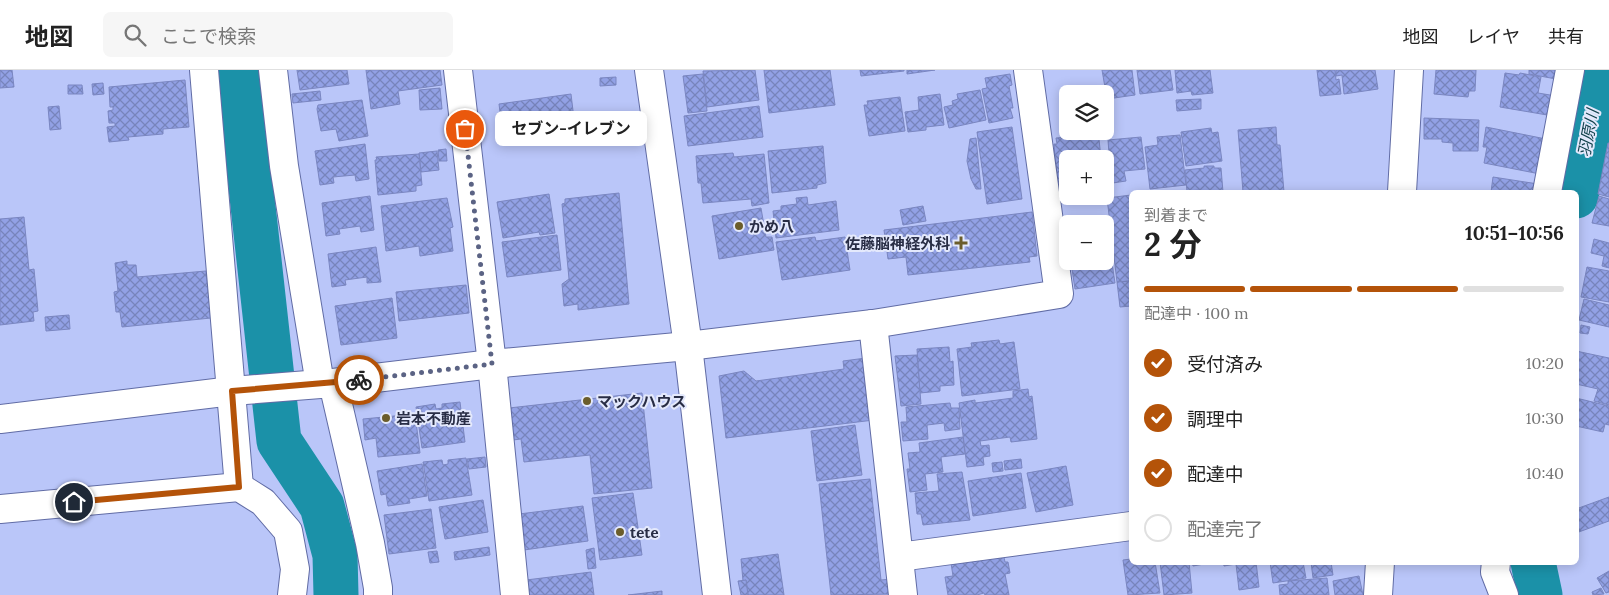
<!DOCTYPE html>
<html lang="ja">
<head>
<meta charset="utf-8">
<style>
  :root { --surface:#fff; --page:#f6f6f6; --text:#222; --muted:#767676; --line:#e0e0e0; --accent:#b45309 }
  body { margin:0; font-family:Lora,"Noto Sans JP",serif; background:var(--page); color:var(--text); height:100vh; display:flex; flex-direction:column; font-size:19px; white-space:nowrap }
  * { box-sizing:border-box; margin:0 }
  p { font-size:16px; color:var(--muted) }
  .icon { flex:none; width:28px; height:28px; fill:none; stroke:currentColor; stroke-width:2; stroke-linecap:round; stroke-linejoin:round }
  .map { position:relative; flex:1; overflow:hidden }
  .sheet { position:absolute; left:1129px; top:120px; width:450px; height:375px; display:flex; flex-direction:column; background:var(--surface); border-radius:8px; box-shadow:0 2px 12px #0003 }
  .sheet>* { flex:none }
  .controls { position:absolute; left:1059px; top:15px; display:grid; gap:10px }
  .controls a { display:grid; place-items:center; width:55px; height:55px; border-radius:8px; background:var(--surface); box-shadow:0 2px 12px #0003; font-size:25px }
  .pin { position:absolute; display:grid; place-items:center; width:42px; height:42px; color:#fff; margin:-21px; border:2px solid #fff; border-radius:50%; box-shadow:0 1px 5px #0007 }
  .courier { position:absolute; display:grid; place-items:center; width:50px; height:50px; margin:-25px; border:4px solid #b45309; border-radius:50%; background:#fff; color:#222; box-shadow:0 1px 6px #0007 }
  .bubble { position:absolute; height:35px; border-radius:8px; background:var(--surface); box-shadow:0 2px 12px #0003; font-size:16px; font-weight:700; line-height:35px; text-align:center }
  .summary em { font-style:normal; font-weight:700 }
  .summary div { display:flex; flex-direction:column-reverse }
  .summary { display:flex; align-items:center; justify-content:space-between; height:85px; padding:0 15px }
  h1 { font-size:32px; font-weight:700; line-height:38px }
  .bar { display:grid; grid-template-columns:repeat(4,1fr); gap:8px 5px; align-content:center; height:60px; padding:0 15px }
  .bar i { height:6px; border-radius:4px; background:var(--line) }
  .bar .current { background:var(--accent) }
  .bar p { grid-column:span 4 }
  ol { padding:0 15px; list-style:none }
  li { display:flex; align-items:center; gap:15px; height:55px }
  li p { margin-inline-start:auto }
  li .icon { padding:5px; border-radius:50%; background:var(--accent); color:#fff; stroke-width:4 }
  li:last-child { color:var(--muted) }
  li i { width:28px; height:28px; border:2px solid var(--line); border-radius:50% }
  header { display:flex; align-items:center; gap:30px; box-sizing:border-box; height:70px; padding:0 25px; background:var(--surface); border-bottom:1px solid var(--line) }
  header strong { font-size:24px }
  nav { display:flex; gap:28px; margin-inline-start:auto; font-size:18px }
  .search { width:350px; height:45px; background:var(--page); display:flex; align-items:center; gap:12px; box-sizing:border-box; padding:0 18px; border-radius:8px; color:var(--muted); font-size:19px }
  .map>svg:first-child { display:block }
  .lines { fill:none; stroke-linecap:round; stroke-linejoin:round }
  .river { stroke:#1b91a8; stroke-width:45 }
  .building { fill:url(#building-cross-hatch); stroke:#7a86c1 }
  .minor-casing { stroke:#616ca5; stroke-width:30 }
  .minor { stroke:#fff; stroke-width:28 }
  .done { stroke:#5b6384; stroke-width:5; stroke-dasharray:0 9 }
  .route { stroke:#b45309; stroke-width:6 }
  .poi-dot { fill:#6b5d2b; stroke:#e4e9fc; stroke-width:2 }
  .labels { text-anchor:middle; dominant-baseline:central; stroke-width:4; stroke-linejoin:round; paint-order:stroke }
  .poi-label { font-size:15px; font-weight:bold; fill:#282d45; stroke:#e4e9fc; text-anchor:start }
  .water-label { font-size:16px; font-style:italic; fill:#13424c; stroke:#e4e9fc }
</style>
</head>
<body>
<header>
<strong>地図</strong>
<div class="search"><svg class="icon" aria-label="search" viewBox="0 0 24 24"><circle cx="10" cy="10" r="6"/><path d="M15 15l6 6"/></svg>ここで検索</div>
<nav><a>地図</a><a>レイヤ</a><a>共有</a></nav>
</header>
<div class="map">
<svg width="1609" height="525" viewBox="0 0 1609 525">
  <defs>
    <pattern id="building-cross-hatch" width="8" height="8" patternUnits="userSpaceOnUse" patternTransform="scale(1.25)"><rect width="8" height="8" fill="#92a1e5"/><path d="M0 0l8 8M0 8l8-8" fill="none" stroke="#7784bb"/></pattern>
  </defs>
  <rect width="100%" height="100%" fill="#bac6f9"/>
  <g class="lines">
    <g class="river">
      <path d="M238,0l41,371 43,65 13,49 1,40"/>
      <path d="M1576,126l24,-126"/>
      <path d="M1533,492l7,33"/>
    </g>
  </g>
  <g class="building">
    <path d="M0,0h12l2,17 -14,1z"/>
    <path d="M297,0h50l2,14 -49,6z"/>
    <path d="M366,0h74l2,15 -44,6 2,13 -29,5z"/>
    <path d="M755,0l4,30 -52,7 -4,-36z"/>
    <path d="M764,0h66l5,35 -66,8z"/>
    <path d="M860,0h44v1l-43,5z"/>
    <path d="M907,0h28l-28,4z"/>
    <path d="M1102,0h30l3,25 -28,4z"/>
    <path d="M1137,0h33l3,20 -33,4z"/>
    <path d="M1175,0h35l3,23 -21,2 -1,-4 -14,2z"/>
    <path d="M1317,0h18l1,10 3,-1 2,15 -21,2z"/>
    <path d="M1336,0h39l3,19 -34,5 -2,-19 -6,1z"/>
    <path d="M1436,0h40l-1,21h-6l-1,6 -34,-3z"/>
    <path d="M1529,0h29l-2,9 -27,-5z"/>
    <path d="M1505,3l14,2 1,-2 21,4 -3,16 18,3 -3,20 -53,-9z"/>
    <path d="M703,4l4,37 -19,2 -5,-37z"/>
    <path d="M1010,4l2,11 -3,1 4,22h-3l3,10 -24,5 -7,-34 5,-1 -2,-10z"/>
    <path d="M616,7v8l-16,1v-8z"/>
    <path d="M185,10l4,47 -26,2v5l-35,3 1,3 -20,2 -2,-15 8,-1v-3h-6l-1,-12 5,-1v-3h-3l-1,-20z"/>
    <path d="M103,13l1,11 -11,1 -1,-11z"/>
    <path d="M68,15h14l1,9h-15z"/>
    <path d="M440,18l2,21 -22,1 -1,-20z"/>
    <path d="M980,20l6,30 -37,8 -5,-21 9,-2 -1,-4 6,-2 -1,-5z"/>
    <path d="M320,21l1,9 -28,3 -1,-9z"/>
    <path d="M571,24l3,25 4,-1 2,15 -56,8v-4l-14,2 -2,-12 -6,1 -3,-24z"/>
    <path d="M940,24l4,31 -18,2v3l-18,2 -3,-20 14,-2 -1,-13z"/>
    <path d="M900,27l5,34 -36,5 -5,-31h4l-1,-4z"/>
    <path d="M1201,29v10l-24,2 -1,-11z"/>
    <path d="M362,30l6,36 -29,5 -3,-12 -15,2 -4,-22 1,-4z"/>
    <path d="M59,36l2,23 -11,1 -2,-23z"/>
    <path d="M759,36l4,31 -75,9 -4,-30z"/>
    <path d="M1424,48l55,2 -1,31h-25v-8l-11,-1v-3h-18z"/>
    <path d="M1012,57l10,72 -35,5 -10,-72z"/>
    <path d="M1276,57l1,18h3l4,47h-41l-5,-62z"/>
    <path d="M1486,57l60,12 -6,35 -56,-11 3,-16h-4z"/>
    <path d="M1211,58l1,5 6,-1 4,29 -36,5 -5,-34z"/>
    <path d="M1090,65v5l9,-1 2,20h-33v37h29v2l-35,3v-4h-4l-4,-53h3l-1,-6z"/>
    <path d="M1180,65l6,50 -36,4 -5,-42 13,-2 -1,-8z"/>
    <path d="M1141,67l4,32 -21,2 2,10 -20,3 -1,-14 3,-1 -1,-14 2,-1 -1,-14z"/>
    <path d="M976,68l5,51h-5l-5,-10 -4,-18 3,-22z"/>
    <path d="M1608,73h1v54l-11,-3z"/>
    <path d="M365,74l4,35 -13,2 -1,-6 -22,2 1,6 -14,2 -5,-34z"/>
    <path d="M823,76l3,37 -9,2v3l-45,5 -4,-42z"/>
    <path d="M446,79l1,12h-8l-1,-11z"/>
    <path d="M437,81l2,19 -18,2 -2,-19z"/>
    <path d="M733,83l1,4 30,-3 5,49 -17,3 -1,-7 -48,4 -2,-20h-3l-2,-27z"/>
    <path d="M419,84l3,31 -6,1v5l-38,4 -3,-35h2l-1,-3z"/>
    <path d="M1204,96h10v2h7l2,24h-23v-2l-13,1 -2,-21 19,-2z"/>
    <path d="M1493,107l45,7 -1,8h-46z"/>
    <path d="M619,123l10,111 -51,6v-6l-14,2 -2,-22 7,-5 -7,-75 3,-1v-4z"/>
    <path d="M549,124l6,39 -15,2 -1,-3 -36,6 -6,-36z"/>
    <path d="M1131,125v86l-14,1 -10,-84z"/>
    <path d="M370,126l4,34 -13,2 -1,-6 -21,3 1,5 -14,2 -4,-33z"/>
    <path d="M1599,126l10,3v27l-17,-3z"/>
    <path d="M807,127l1,8 28,-4 3,29 -63,8 -3,-27 8,-1v-4l16,-2 -1,-6z"/>
    <path d="M447,128l6,29 -3,1 3,23 -33,5 -1,-10 -33,5 -5,-45z"/>
    <path d="M923,136l3,15 -23,4 -3,-15z"/>
    <path d="M761,138l5,29h6l2,13 -55,9 -7,-43z"/>
    <path d="M1032,142l5,44 -8,1 1,5 -122,13 -2,-18 -18,2 -4,-29z"/>
    <path d="M24,147l5,53 5,-1 4,42 -5,1 1,9 -34,4v-106z"/>
    <path d="M557,165l4,35 -54,7 -5,-35z"/>
    <path d="M815,167l1,4 29,-4 5,33 -68,10 -6,-38z"/>
    <path d="M1594,169l15,4v25l-7,-2 2,-10 -13,-3z"/>
    <path d="M1112,174l2,12 -9,1v-12z"/>
    <path d="M376,177l5,35 -14,1v-6l-22,3 1,5 -14,2 -4,-33z"/>
    <path d="M1105,187l1,7 6,-1 3,20 -40,6 -3,-20 20,-4v-4h13z"/>
    <path d="M127,191v4h9l1,12 69,-6 5,47 -89,9 -2,-15h-4l-2,-20 4,-1 -3,-28z"/>
    <path d="M1587,197l22,4v31l-28,-5z"/>
    <path d="M1131,211v25l-11,1 -3,-25z"/>
    <path d="M466,215l3,28 -70,8 -3,-29z"/>
    <path d="M392,228l5,40 -56,7 -6,-39z"/>
    <path d="M1584,229l25,6v22l-30,-7z"/>
    <path d="M69,245l1,14 -24,2 -1,-14z"/>
    <path d="M1581,255l9,2 -2,7 -8,-1z"/>
    <path d="M999,270l1,4 14,-2 6,47 -58,7 -5,-47 15,-2 -1,-4z"/>
    <path d="M949,277l1,15 3,-1 1,24 -14,1v5l-20,2 -3,-44z"/>
    <path d="M1576,281l33,7v47l-15,-4 4,-12 -22,-5z"/>
    <path d="M917,285l4,49 -20,2 -6,-50z"/>
    <path d="M866,288l8,62 -148,18 -7,-62 25,-5 12,10 88,-12 -1,-8z"/>
    <path d="M1028,319l1,8 3,-1 5,43 -26,3 -1,-5 -30,4 1,5 8,-1 1,11 -7,1 1,8 -17,2 -8,-64 16,-3v3l38,-5v-7z"/>
    <path d="M642,323l10,95 -58,6 -4,-39 -66,7 -3,-23 -8,1 -4,-32z"/>
    <path d="M1576,328l33,8v19l-4,-1 -2,8 -27,-6z"/>
    <path d="M460,332l5,40 -43,6 -6,-41 19,-3 1,5 6,-1v-4z"/>
    <path d="M950,333l1,5h8l1,21 -15,2 -1,-8 -17,2 1,14 -25,2 -2,-19h6l-1,-15z"/>
    <path d="M415,344l5,39 -42,4 -2,-19 -11,2 -2,-21z"/>
    <path d="M855,355l7,50 -45,6 -6,-50z"/>
    <path d="M963,367l2,17 -24,3 2,15 -18,2 2,16 -17,2 -3,-23h3l-2,-16 12,-1 -1,-9z"/>
    <path d="M485,387l1,10 -17,2 -2,-10z"/>
    <path d="M466,388l6,37 -43,6 -6,-39 19,-2 1,5 5,-1v-4z"/>
    <path d="M1021,389l1,9 -17,2 -1,-9z"/>
    <path d="M1002,392l1,9 -10,1 -1,-9z"/>
    <path d="M422,394l5,32 -18,3 1,4 -22,3 -2,-12 -5,1 -4,-24z"/>
    <path d="M1066,396l7,39 -37,7 -9,-39z"/>
    <path d="M962,402l8,48 -47,5 -2,-11h-4l-2,-21 24,-2 -2,-17z"/>
    <path d="M1021,403l5,35 -53,8 -5,-35z"/>
    <path d="M870,409l11,101 12,-1 1,15 -63,1 -12,-111z"/>
    <path d="M633,423l9,62 -42,5 -8,-62z"/>
    <path d="M1609,427v24l-33,12v-24z"/>
    <path d="M483,430l5,32 -43,7 -6,-32z"/>
    <path d="M583,436l5,35 -64,9 -5,-36z"/>
    <path d="M431,439l5,39 -47,6 -5,-39z"/>
    <path d="M489,477l1,8 -35,5 -1,-8z"/>
    <path d="M594,478l2,20 -8,1 -2,-19z"/>
    <path d="M437,481l2,11 -9,1 -2,-11z"/>
    <path d="M1003,483l2,9h3l2,11 -5,1 4,21h-24l-1,-2 -7,2h-29l-3,-18 8,-1 -2,-13z"/>
    <path d="M778,484l6,41h-36l-2,-15 -3,1 -2,-22z"/>
    <path d="M1131,489v3h24l5,31 -32,2 -5,-35z"/>
    <path d="M1160,492h29l3,31 -28,2z"/>
    <path d="M1192,492h23l-22,4z"/>
    <path d="M1223,492h33l3,25 -20,3 -3,-26 -12,2z"/>
    <path d="M1270,492h33l3,16 -33,5z"/>
    <path d="M1311,492h20l2,13 -20,3z"/>
    <path d="M1609,501v21l-3,1 -9,-15z"/>
    <path d="M591,502l3,23h-66l-2,-15z"/>
    <path d="M1359,506l4,19h-28l-2,-14z"/>
    <path d="M1327,508l2,17h-49l-1,-10 9,-1v-3z"/>
    <path d="M746,510l2,15h-7l-3,-14z"/>
    <path d="M1601,518l3,6 -11,1 -1,-3z"/>
    <path d="M662,521v4h-34z"/>
  </g>
  <g class="lines">
    <g class="minor-casing">
      <g id="minor">
        <path d="M204,0l35,417"/>
        <path d="M273,0l11,96 36,218"/>
        <path d="M458,0l34,294 23,231"/>
        <path d="M649,0l39,276 29,249"/>
        <path d="M1402,122l7,-122"/>
        <path d="M1547,122l23,-122"/>
        <path d="M873,254l30,271"/>
        <path d="M333,313l37,160 8,45v7"/>
        <path d="M0,349l232,-28 101,-8 159,-19 196,-18 185,-22 186,-30 -31,-224"/>
        <path d="M0,439l239,-22 24,15 25,29 7,38 -3,26"/>
        <path d="M899,487l232,-31"/>
        <path d="M1496,492l-1,10 9,23"/>
        <path d="M1378,525l2,-33"/>
      </g>
    </g>
    <use href="#minor" class="minor"/>
  </g>
  <g class="lines">
    <path class="done" d="M359,310l133,-16 -27,-235"/>
    <path class="route" d="M74,432l165,-15 -7,-96 127,-11"/>
  </g>
  <g class="poi-dot">
    <circle cx="739" cy="156" r="5"/>
    <path d="M958.5 165.5h5v5h5v5h-5v5h-5v-5h-5v-5h5z"/>
    <circle cx="587" cy="331" r="5"/>
    <circle cx="386" cy="348" r="5"/>
    <circle cx="620" cy="462" r="5"/>
  </g>
  <g class="labels">
    <g class="poi-label">
      <text x="749" y="156">かめ八</text>
      <text x="950" y="173" text-anchor="end">佐藤脳神経外科</text>
      <text x="597" y="331">マックハウス</text>
      <text x="396" y="348">岩本不動産</text>
      <text x="630" y="462">tete</text>
    </g>
    <g class="water-label">
      <text transform="translate(1588 63) rotate(-79)">羽原川</text>
    </g>
  </g>
</svg>
<div class="controls">
<a><svg class="icon" aria-label="layers" viewBox="0 0 24 24"><path d="M12 4l9 5-9 5-9-5zM3 14l9 5 9-5"/></svg></a>
<a>+</a>
<a>−</a>
</div>
<div class="pin" style="left:465px;top:59px;background:#ea580c"><svg class="icon" aria-label="bag" viewBox="0 0 24 24"><path d="M5 8h14l-1 12H6zM9 8a3 3 0 0 1 6 0"/></svg></div>
<div class="pin" style="left:74px;top:432px;background:#1f2937"><svg class="icon" aria-label="home" viewBox="0 0 24 24"><path d="M3 11l9-7 9 7M6 9v11h12V9"/></svg></div>
<div class="courier" style="left:359px;top:310px"><svg class="icon" aria-label="bike" viewBox="0 0 24 24"><circle cx="6" cy="16" r="4"/><circle cx="18" cy="16" r="4"/><path d="M6 16l4-8h5l3 8M10 8l3 8H6M13 5h3"/></svg></div>
<div class="bubble" style="left:495px;top:41px;width:152px">セブン-イレブン</div>
<section class="sheet">
<div class="summary"><div><h1>2 分</h1><p>到着まで</p></div><em>10:51–10:56</em></div>
<div class="bar"><i class="current"></i><i class="current"></i><i class="current"></i><i></i><p>配達中 · 100 m</p></div>
<ol>
<li><svg class="icon" aria-label="check" viewBox="0 0 24 24"><path d="M5 12l5 5 9-10"/></svg>受付済み<p>10:20</p></li>
<li><svg class="icon" aria-label="check" viewBox="0 0 24 24"><path d="M5 12l5 5 9-10"/></svg>調理中<p>10:30</p></li>
<li><svg class="icon" aria-label="check" viewBox="0 0 24 24"><path d="M5 12l5 5 9-10"/></svg>配達中<p>10:40</p></li>
<li><i></i>配達完了</li>
</ol>
</section>
</div>
</body>
</html>
